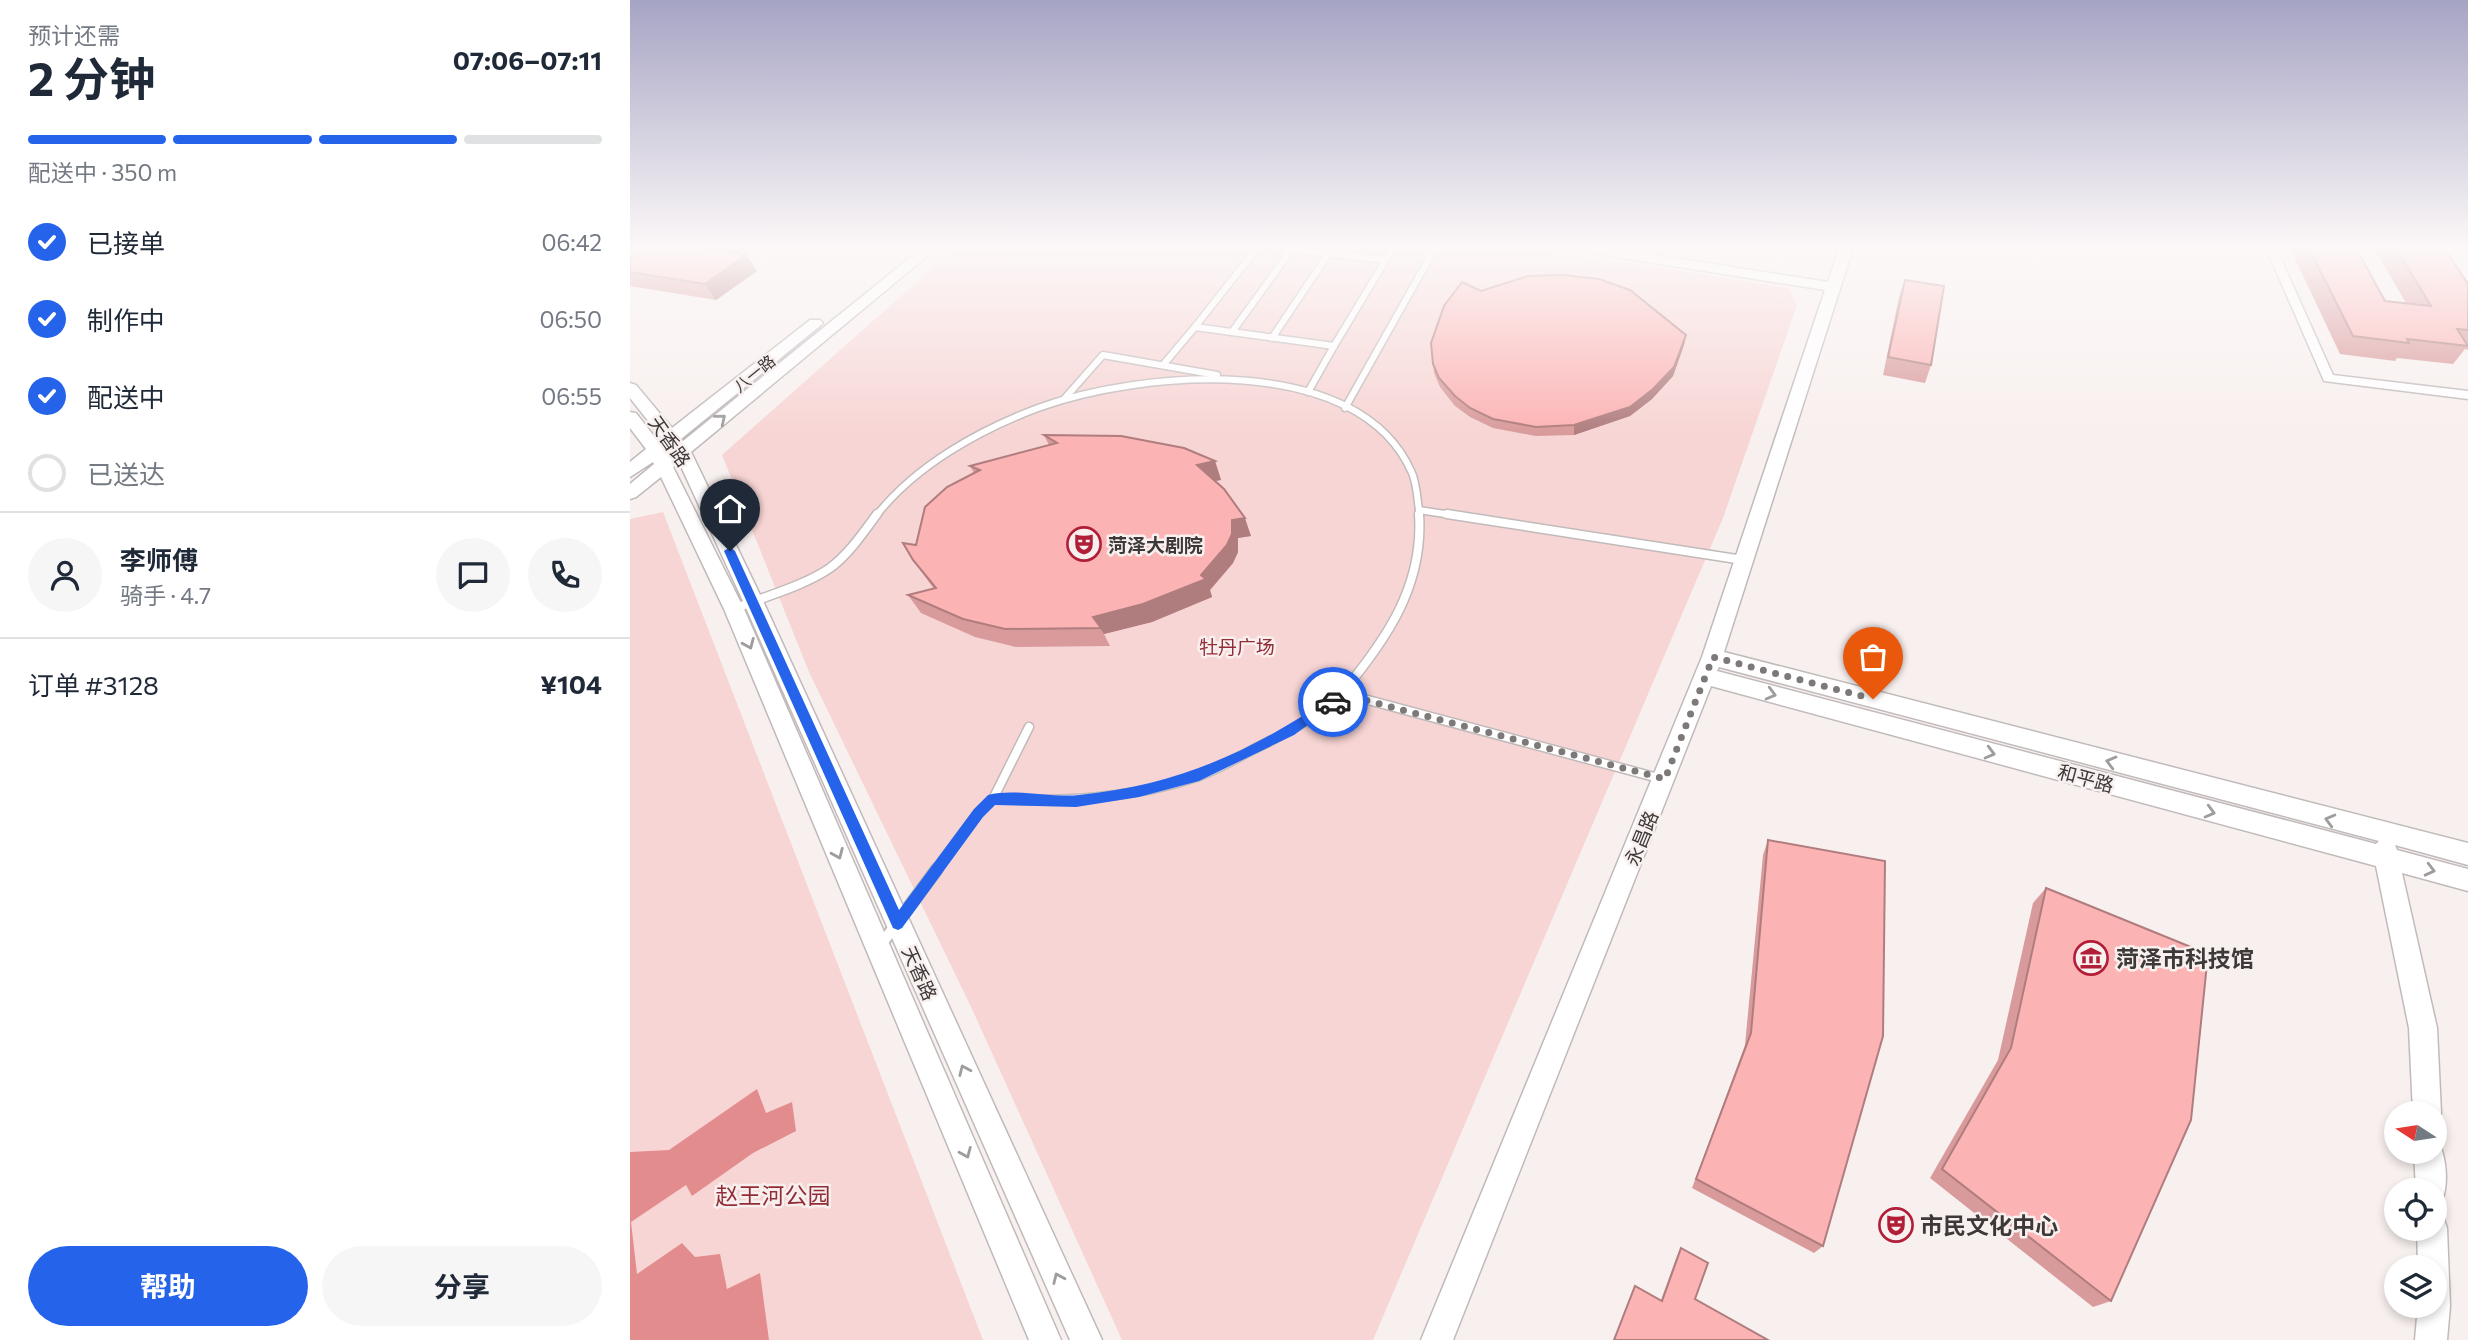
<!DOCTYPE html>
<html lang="zh">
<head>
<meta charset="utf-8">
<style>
  :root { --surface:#fff; --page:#f6f6f7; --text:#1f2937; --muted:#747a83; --line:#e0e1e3; --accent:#2563eb }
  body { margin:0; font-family:Commissioner,"Noto Sans SC",sans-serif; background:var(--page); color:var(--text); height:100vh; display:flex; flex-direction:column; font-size:26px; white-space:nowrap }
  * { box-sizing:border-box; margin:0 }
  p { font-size:23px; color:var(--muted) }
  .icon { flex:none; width:38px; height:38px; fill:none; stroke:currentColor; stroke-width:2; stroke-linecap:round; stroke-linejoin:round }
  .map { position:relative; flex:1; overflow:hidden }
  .panel { display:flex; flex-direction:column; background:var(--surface); width:630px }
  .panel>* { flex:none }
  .needle { width:46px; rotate:282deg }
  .controls { position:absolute; left:1754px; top:1101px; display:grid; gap:14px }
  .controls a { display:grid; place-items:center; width:63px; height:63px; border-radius:50%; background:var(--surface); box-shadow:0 4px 10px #0003; font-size:35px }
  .pin { position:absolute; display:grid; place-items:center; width:60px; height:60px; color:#fff; margin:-72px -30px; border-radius:50% 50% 50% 0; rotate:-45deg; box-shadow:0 0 7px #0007 }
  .pin .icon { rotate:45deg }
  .courier { position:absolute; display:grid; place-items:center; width:70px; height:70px; margin:-35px; border:5px solid #2563eb; border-radius:50%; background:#fff; color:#222; box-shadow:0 2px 9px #0007 }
  .head em { font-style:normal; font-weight:700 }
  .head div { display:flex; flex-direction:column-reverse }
  .head { display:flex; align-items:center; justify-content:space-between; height:119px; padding:0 28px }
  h1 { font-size:46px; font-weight:700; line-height:52px }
  .bar { display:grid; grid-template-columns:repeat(4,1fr); gap:10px 7px; align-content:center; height:84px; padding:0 28px }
  .bar i { height:9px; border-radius:5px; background:var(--line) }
  .bar .active { background:var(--accent) }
  .bar p { grid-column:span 4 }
  .line { display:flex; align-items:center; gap:18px; padding:0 28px; border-top:2px solid var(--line) }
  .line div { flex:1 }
  .round { display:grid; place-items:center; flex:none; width:74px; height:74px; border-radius:37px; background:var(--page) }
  ol { padding:0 28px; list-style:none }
  li { display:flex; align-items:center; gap:21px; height:77px }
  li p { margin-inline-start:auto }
  li .icon { padding:7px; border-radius:50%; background:var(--accent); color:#fff; stroke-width:4 }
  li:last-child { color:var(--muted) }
  li i { width:38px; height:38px; border:4px solid var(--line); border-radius:50% }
  .button { display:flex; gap:14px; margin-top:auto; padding:14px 28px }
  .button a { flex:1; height:80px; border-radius:42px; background:var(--accent); color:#fff; font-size:28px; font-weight:700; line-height:80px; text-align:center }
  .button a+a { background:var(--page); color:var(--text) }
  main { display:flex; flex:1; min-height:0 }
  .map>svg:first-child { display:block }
  .green { fill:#f7d5d4 }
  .water { fill:#e38c8e }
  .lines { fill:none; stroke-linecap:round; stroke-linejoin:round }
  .lane-far2-casing { stroke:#c1baba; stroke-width:9 }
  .lane-far1-casing { stroke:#c1baba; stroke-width:11 }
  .lane-casing { stroke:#c1baba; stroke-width:14 }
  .street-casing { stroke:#c1baba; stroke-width:3 }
  .secondary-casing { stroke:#c1baba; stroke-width:3 }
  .lane-far2 { stroke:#fff; stroke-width:6 }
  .lane-far1 { stroke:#fff; stroke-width:8 }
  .lane { stroke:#fff; stroke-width:10 }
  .street { fill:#fff; fill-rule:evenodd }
  .secondary { fill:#fff; fill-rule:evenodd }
  .wall { fill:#d99a9b }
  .shaded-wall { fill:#b07d7e }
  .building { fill:#fcb3b4; stroke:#b07d7e; stroke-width:2 }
  .oneway { stroke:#9e9c9c }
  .route { fill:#2563eb }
  .done { stroke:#7e7979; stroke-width:7; stroke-dasharray:0 12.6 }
  .labels { text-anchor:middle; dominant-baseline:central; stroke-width:5; stroke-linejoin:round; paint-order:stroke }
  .far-street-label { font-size:16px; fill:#3d3939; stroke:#f8f0ef }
  .street-label { font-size:19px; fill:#3d3939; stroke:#f8f0ef }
  .poi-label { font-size:19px; font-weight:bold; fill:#3d3939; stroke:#f8f0ef; text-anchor:start }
  .park-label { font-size:19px; fill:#922c36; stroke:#f8f0ef }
  .near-poi-label { font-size:23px; font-weight:bold; fill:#3d3939; stroke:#f8f0ef; text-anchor:start }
  .near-park-label { font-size:23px; fill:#922c36; stroke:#f8f0ef }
</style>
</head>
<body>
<main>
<section class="panel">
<div class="head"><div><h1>2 分钟</h1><p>预计还需</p></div><em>07:06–07:11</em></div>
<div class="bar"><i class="active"></i><i class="active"></i><i class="active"></i><i></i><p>配送中 · 350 m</p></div>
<ol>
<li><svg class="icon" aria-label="check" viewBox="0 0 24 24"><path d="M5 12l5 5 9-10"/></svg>已接单<p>06:42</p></li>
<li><svg class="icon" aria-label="check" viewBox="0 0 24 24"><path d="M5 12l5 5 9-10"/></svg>制作中<p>06:50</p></li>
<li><svg class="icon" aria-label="check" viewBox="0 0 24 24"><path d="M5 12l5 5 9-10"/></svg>配送中<p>06:55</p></li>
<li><i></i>已送达</li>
</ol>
<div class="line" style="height:126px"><a class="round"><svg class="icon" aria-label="person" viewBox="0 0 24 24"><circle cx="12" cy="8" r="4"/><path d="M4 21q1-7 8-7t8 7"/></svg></a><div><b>李师傅</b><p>骑手 · 4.7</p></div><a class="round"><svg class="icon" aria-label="chat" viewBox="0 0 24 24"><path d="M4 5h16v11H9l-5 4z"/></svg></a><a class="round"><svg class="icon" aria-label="phone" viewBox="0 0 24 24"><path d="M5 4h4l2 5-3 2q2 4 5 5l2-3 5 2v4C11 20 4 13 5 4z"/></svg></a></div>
<div class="line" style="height:91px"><div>订单 #3128</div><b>¥104</b></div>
<div class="button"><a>帮助</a><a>分享</a></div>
</section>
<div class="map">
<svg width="1838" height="1340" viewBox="0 0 1838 1340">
  <rect width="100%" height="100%" fill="#f8f0ef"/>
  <g class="green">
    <path d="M325,248h550l118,14 166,26 8,17 -74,213 -350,822h-251l-150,-331 -163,-337 -87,-217z"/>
    <path d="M33,512l320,828h-353v-821z"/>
  </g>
  <path class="water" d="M127,1089l9,24 26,-11 4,29 -43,22 -61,43 -6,-11 -55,37 6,52 45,-31 13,14 25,-3 7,35 33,-16 9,67h-139v-188l39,-2z"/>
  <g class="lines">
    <g class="lane-far2-casing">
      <g id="lane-far2">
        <path d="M627,248l-62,79 139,19 59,-98"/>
        <path d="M652,248l103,12"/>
        <path d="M602,332l60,-83"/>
        <path d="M642,338l57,-85"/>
        <path d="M533,365l32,-38"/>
        <path d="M678,392l26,-46"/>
        <path d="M435,398l38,-43 114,20"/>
        <path d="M715,408l90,-160"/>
        <path d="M246,516c39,-50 103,-86 162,-108 101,-37 321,-58 374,65 5,12 5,25 7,37"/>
        <path d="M789,516v-6l39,6"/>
      </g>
    </g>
    <g class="lane-far1-casing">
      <g id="lane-far1">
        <path d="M789,514c5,72 -33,126 -77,179l320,86"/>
        <path d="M817,514l296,46"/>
        <path d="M104,609c31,-13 68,-22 96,-41 19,-14 33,-35 47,-54"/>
        <path d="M363,799l36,-72"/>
        <path d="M306,871l42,-58 15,-14c70,3 140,0 206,-23 19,-7 36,-17 53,-26 33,-16 64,-32 90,-57"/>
      </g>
    </g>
    <g class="lane-casing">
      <path id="lane" d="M250,946l57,-77"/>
    </g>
    <g class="street-casing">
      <path id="street" d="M1636,248h10l57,127 135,16v8l-144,-18z"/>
    </g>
    <g class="secondary-casing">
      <g id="secondary">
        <path d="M292,248h15l-246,204 72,149 339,739h-32l-327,-739 -64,-139 -6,5 71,142 317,731h-32l-305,-731 -63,-132 -25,20 -6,2v-15l24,-20 -1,-2 -23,15v-15l16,-13 -16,-21v-16l6,1 21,27 4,-3 -31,-39v-15l6,2 36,43 138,-108h10l3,3 -3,3 -139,113 2,2z"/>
        <path d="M948,248h33l217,34 11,-34h14l-129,404 744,191v22l-73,-20 2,5 71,19v22l-66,-18 35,155 4,85 -4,10 -3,1v-11h-21l-4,-85 -33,-162 -665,-180 -258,654h-32l281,-683 123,-367 -240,-38zM1089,667l660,174 -3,3 -659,-173z"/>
        <path d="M1804,1140l5,2c7,17 10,41 3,59l-8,3v-14h-18l-2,-38h20z"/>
        <path d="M1804,1214l9,3 4,11 3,78 -3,34h-32l3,-34h16v-39h-16l-1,-39h17z"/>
      </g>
    </g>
    <use href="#lane-far2" class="lane-far2"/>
    <use href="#lane-far1" class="lane-far1"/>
    <use href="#lane" class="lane"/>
    <use href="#street" class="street"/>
    <use href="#secondary" class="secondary"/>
  </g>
  <g class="wall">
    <path d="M16,248h100l-8,5 8,2 11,16 -41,29 -86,-14v-28z"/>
    <path d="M1660,248h66l29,53 21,2 -32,-55h70l24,36v66l-3,-1 -12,15 -56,-6 -2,3 -55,-7z"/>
    <path d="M1275,280l26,85 -6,18 -42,-8 16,-78z"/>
    <path d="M851,291l205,44 -2,10 -11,31 -21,23 -22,17 -56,19 -38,1 -43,-8 -23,-11 -15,-11 -15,-19 -6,-14 -3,-30z"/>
    <path d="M414,435l171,26 6,19 -7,1 37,55 -13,2v14l-5,11 -23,27 2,7 -60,25 -48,12 6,12 -94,1 -41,-10 -54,-24 -13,-18 26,-6 -21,-29 3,-15 58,-72 -4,-7 79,-21z"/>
    <path d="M1138,840l55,406 -9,7 -122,-65 53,-143 18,-190z"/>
    <path d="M1416,888l65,413 -18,6 -163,-129 68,-118 35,-157z"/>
    <path d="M1051,1248l14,51 -34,1 16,-44z"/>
  </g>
  <g class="shaded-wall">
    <path d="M82,248h34l-25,17 -11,-16z"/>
    <path d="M116,255l11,16 -41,29 -11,-16z"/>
    <path d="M1056,335l-2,10 -11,31 -21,23 -22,17 -56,19v-10z"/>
    <path d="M585,461l6,19 -18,3 -6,-18z"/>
    <path d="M615,518l6,18 -13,2v14l-5,11 -23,27 2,7 -60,25 -48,12 -11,-17 108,-42 31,-55z"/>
  </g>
  <g class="building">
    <path d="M16,248h66l-2,1 36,6 -41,29 -75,-12v-14z"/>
    <path d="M1679,248h47l29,53 46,5 -35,-58h48l24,36v46l-11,-1 11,17 -61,-7 2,4 -56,-7z"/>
    <path d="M933,275l36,4 31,11 56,45 -12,32 -21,22 -23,18 -56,18 -38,2 -43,-8 -23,-11 -15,-12 -16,-18 -6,-14 -2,-21 13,-37 18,-24 19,9 47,-15z"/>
    <path d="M1275,280l39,6 -13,79 -43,-8z"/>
    <path d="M414,435l77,1 63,12 31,13 -18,4 27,24 21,29 -13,2v14l-5,11 -26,30 5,4 -63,25 -50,13 8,11 -96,1 -42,-10 -55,-24 28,-7 -23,-28 -10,-17 13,2 9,-38 22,-20 33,-17 -10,-4 87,-23z"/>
    <path d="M1138,840l117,21 -2,175 -60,210 -127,-67 55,-146z"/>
    <path d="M1416,888l162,66 -17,166 -80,181 -169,-132 69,-121z"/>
    <path d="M1051,1248l27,15 -13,36 73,41h-154l21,-54 27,15z"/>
  </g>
  <defs><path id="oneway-chevron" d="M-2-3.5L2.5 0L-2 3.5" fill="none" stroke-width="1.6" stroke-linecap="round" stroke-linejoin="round" transform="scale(1.75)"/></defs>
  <g class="oneway">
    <use href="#oneway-chevron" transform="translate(91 419) rotate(-39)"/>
    <use href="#oneway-chevron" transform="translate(119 644) rotate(67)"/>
    <use href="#oneway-chevron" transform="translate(1141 694) rotate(15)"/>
    <use href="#oneway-chevron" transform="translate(1360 753) rotate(15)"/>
    <use href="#oneway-chevron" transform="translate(1481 762) rotate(-165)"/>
    <use href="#oneway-chevron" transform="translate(1580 812) rotate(15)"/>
    <use href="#oneway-chevron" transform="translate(1700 820) rotate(-165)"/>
    <use href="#oneway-chevron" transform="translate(208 854) rotate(67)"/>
    <use href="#oneway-chevron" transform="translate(1800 870) rotate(14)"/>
    <use href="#oneway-chevron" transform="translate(334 1070) rotate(-114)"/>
    <use href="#oneway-chevron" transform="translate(336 1153) rotate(67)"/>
    <use href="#oneway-chevron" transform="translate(428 1278) rotate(-114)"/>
  </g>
  <linearGradient id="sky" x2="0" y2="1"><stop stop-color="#a6a4c4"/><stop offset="0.57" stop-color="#fcf8f8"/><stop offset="1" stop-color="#fcf8f8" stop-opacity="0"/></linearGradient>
  <rect width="1838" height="435" fill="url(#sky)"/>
  <path class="route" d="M100,547l5,4 164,359 75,-101 14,-14c26,-7 63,3 91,0 98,-10 169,-42 250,-96h8l2,3 -45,33 -95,46 -60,16 -63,10 -81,-2 -12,12 -81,111 -4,2 -5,-2 -169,-377z"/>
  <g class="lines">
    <path class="done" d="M703,702l9,-8 323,85 48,-122 160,42"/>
  </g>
  <defs>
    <g id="theatre-ring" transform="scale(1.75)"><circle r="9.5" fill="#f8f0ef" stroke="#b11e37" stroke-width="1.5"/><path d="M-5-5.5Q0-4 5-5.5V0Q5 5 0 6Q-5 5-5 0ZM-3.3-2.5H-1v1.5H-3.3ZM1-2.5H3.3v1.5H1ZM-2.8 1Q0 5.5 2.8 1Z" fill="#b11e37"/></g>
    <g id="museum-ring" transform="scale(1.75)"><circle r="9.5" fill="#f8f0ef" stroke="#b11e37" stroke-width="1.5"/><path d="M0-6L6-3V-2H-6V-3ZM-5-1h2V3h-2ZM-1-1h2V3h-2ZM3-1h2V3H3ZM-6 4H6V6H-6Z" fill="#b11e37"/></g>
  </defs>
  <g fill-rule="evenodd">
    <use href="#theatre-ring" x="454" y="544"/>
    <use href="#museum-ring" x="1461" y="958"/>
    <use href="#theatre-ring" x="1266" y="1225"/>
  </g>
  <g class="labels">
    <g class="far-street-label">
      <text transform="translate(124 373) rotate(-39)">八一路</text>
    </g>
    <g class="street-label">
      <text transform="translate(40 441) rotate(55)">天香路</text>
      <text transform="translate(1456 778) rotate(15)">和平路</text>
      <text transform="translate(1011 838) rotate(-68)">永昌路</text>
      <text transform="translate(290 973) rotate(66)">天香路</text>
    </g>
    <g class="poi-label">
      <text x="478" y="544">菏泽大剧院</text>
    </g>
    <g class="park-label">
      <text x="607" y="646">牡丹广场</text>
    </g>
    <g class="near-poi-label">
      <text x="1486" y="958">菏泽市科技馆</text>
      <text x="1290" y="1225">市民文化中心</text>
    </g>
    <g class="near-park-label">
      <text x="143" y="1195">赵王河公园</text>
    </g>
  </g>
</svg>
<div class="controls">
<a><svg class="needle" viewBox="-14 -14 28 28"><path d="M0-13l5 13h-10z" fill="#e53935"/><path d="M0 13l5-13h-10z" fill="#747a83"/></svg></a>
<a><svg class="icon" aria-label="locate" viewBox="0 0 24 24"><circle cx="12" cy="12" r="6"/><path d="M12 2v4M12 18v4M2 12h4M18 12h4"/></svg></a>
<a><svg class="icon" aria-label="layers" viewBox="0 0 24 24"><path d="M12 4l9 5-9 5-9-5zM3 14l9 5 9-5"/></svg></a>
</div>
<div class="pin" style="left:1243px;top:699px;background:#ea580c"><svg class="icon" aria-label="bag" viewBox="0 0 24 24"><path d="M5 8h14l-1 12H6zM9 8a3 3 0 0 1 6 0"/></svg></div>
<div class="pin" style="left:100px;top:551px;background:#1f2937"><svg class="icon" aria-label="home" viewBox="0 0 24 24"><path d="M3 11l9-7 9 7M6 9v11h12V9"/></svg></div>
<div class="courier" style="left:703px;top:702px"><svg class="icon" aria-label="car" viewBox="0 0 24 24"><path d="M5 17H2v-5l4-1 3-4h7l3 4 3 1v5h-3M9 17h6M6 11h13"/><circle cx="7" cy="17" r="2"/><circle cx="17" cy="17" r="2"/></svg></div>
</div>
</main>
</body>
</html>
